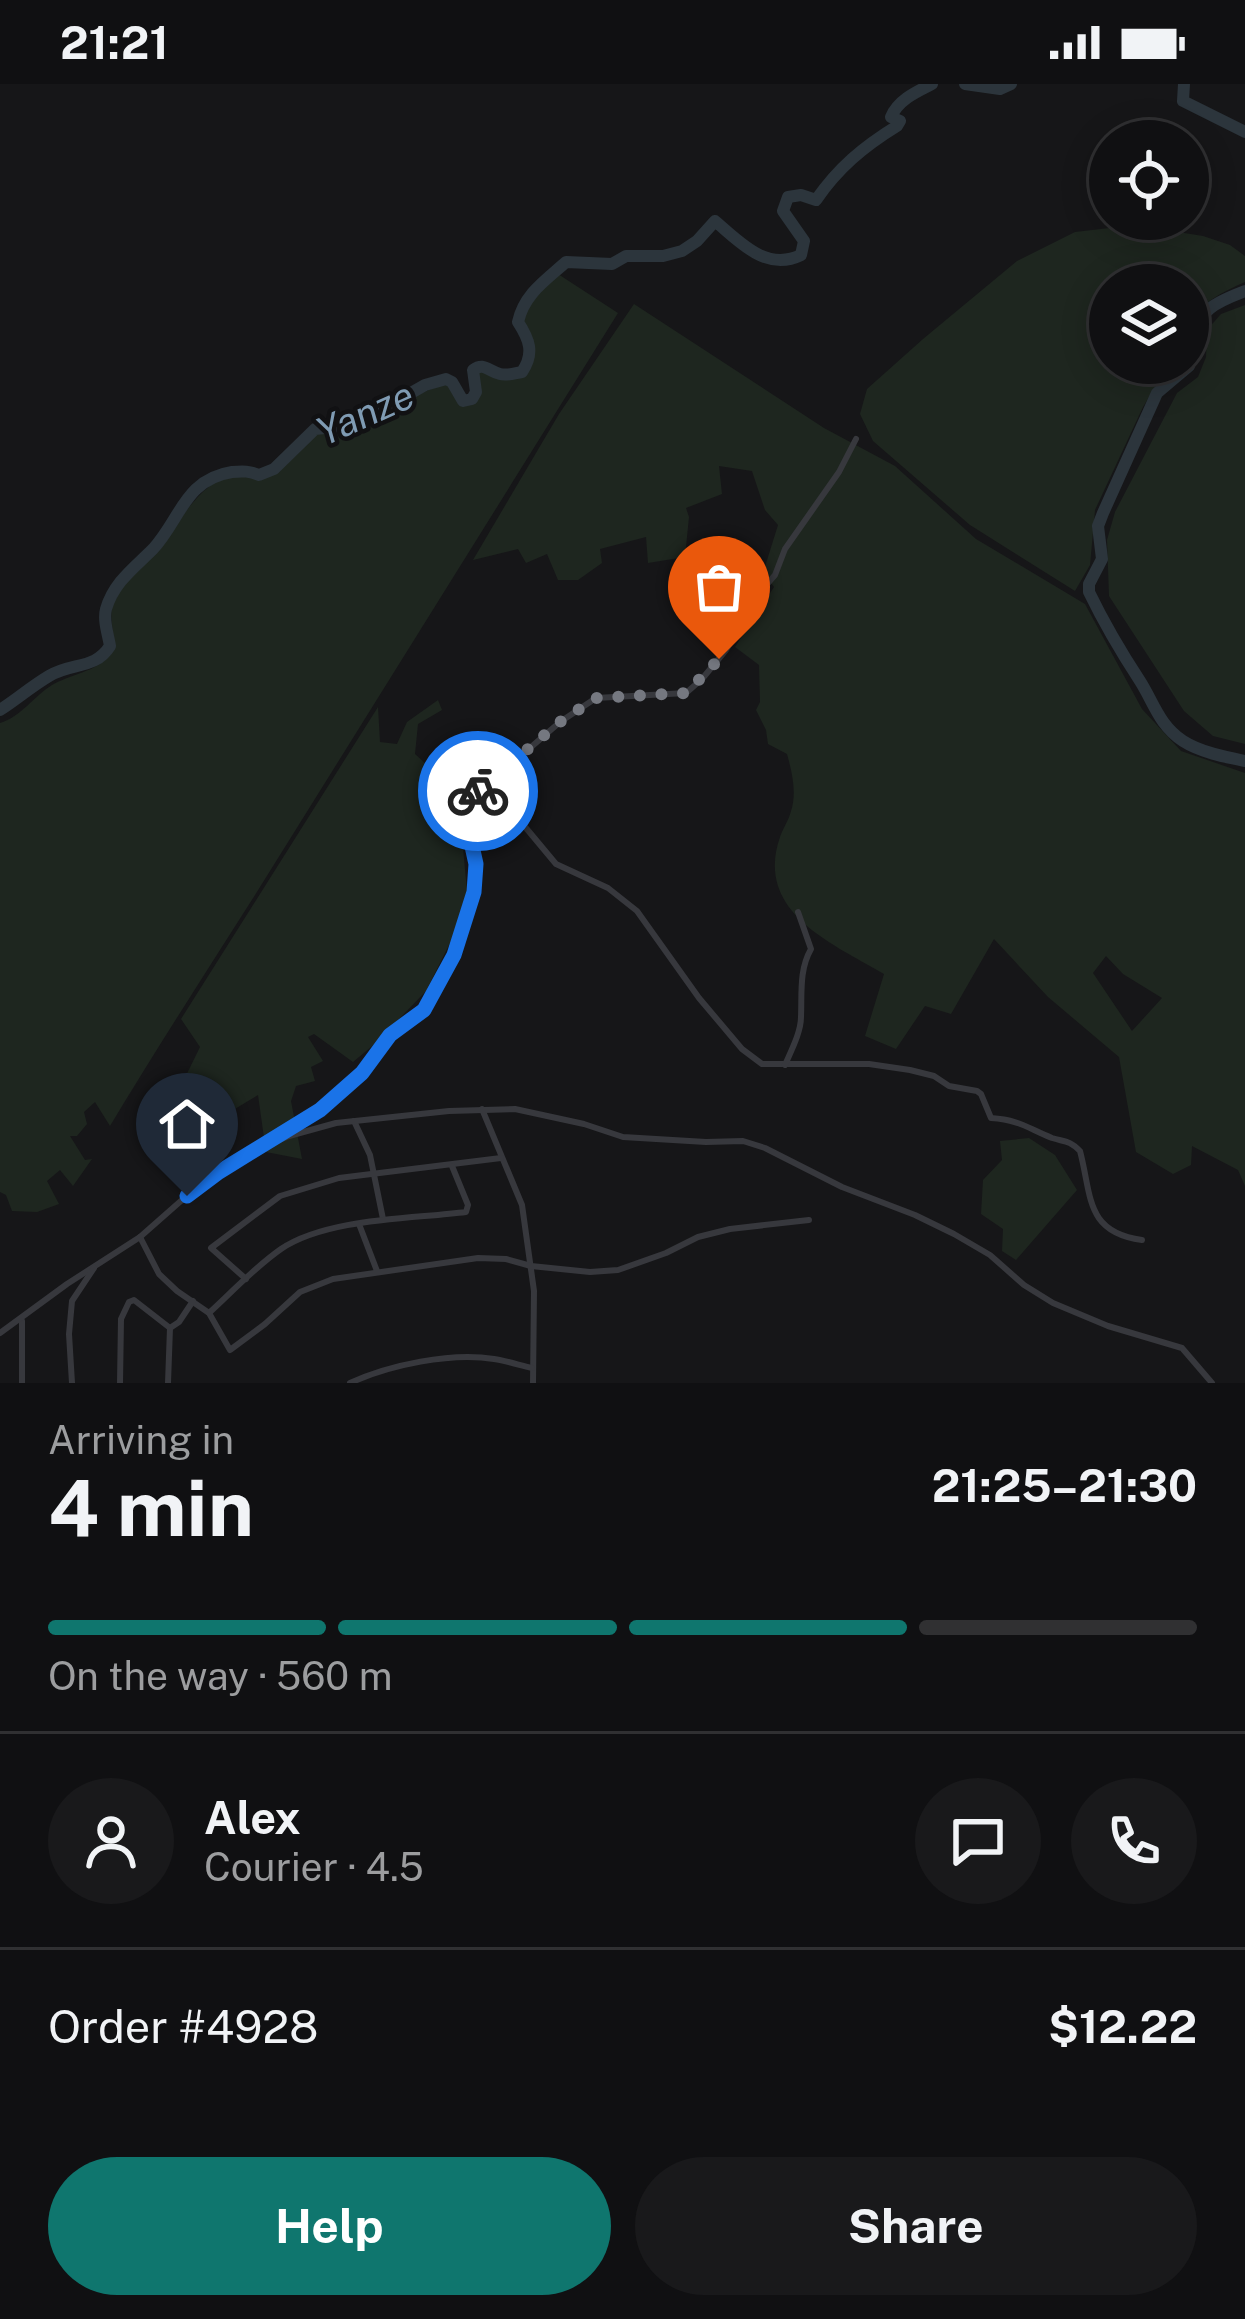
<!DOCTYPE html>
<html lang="en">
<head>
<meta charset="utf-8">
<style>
  :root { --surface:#101012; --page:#19191b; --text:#f1f3f6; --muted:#9c9d9f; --line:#303032; --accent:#0f766e }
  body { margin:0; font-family:"Public Sans",sans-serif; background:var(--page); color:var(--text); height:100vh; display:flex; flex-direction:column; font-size:45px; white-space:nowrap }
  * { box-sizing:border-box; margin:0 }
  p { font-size:39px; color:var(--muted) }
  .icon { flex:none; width:66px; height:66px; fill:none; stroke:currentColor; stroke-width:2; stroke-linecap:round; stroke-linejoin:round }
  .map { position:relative; height:1299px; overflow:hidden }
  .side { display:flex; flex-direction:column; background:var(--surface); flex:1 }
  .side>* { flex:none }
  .buttons { position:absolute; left:1089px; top:36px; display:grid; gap:24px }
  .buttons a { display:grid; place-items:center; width:120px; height:120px; border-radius:50%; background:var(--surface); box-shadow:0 6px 30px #0003,0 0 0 3px var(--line); font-size:60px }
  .pin { position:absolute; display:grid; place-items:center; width:102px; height:102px; color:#fff; margin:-123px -51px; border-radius:50% 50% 50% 0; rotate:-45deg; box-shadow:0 0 12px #0007 }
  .pin .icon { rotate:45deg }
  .courier { position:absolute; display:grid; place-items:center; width:120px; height:120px; margin:-60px; border:9px solid #1a73e8; border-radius:50%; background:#fff; color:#222; box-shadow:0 3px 15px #0007 }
  .head em { font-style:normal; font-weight:700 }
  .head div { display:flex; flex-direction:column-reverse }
  .head { display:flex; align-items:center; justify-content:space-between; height:204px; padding:0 48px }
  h1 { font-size:78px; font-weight:700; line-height:90px }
  .bar { display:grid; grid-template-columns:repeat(4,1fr); gap:18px 12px; align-content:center; height:144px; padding:0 48px }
  .bar i { height:15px; border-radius:9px; background:var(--line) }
  .bar .selected { background:var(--accent) }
  .bar p { grid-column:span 4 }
  .line { display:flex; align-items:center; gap:30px; padding:0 48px; border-top:3px solid var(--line) }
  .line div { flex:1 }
  .round { display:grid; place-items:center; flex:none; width:126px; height:126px; border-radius:63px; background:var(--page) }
  .button { display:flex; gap:24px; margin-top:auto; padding:24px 48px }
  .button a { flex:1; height:138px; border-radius:72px; background:var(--accent); color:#fff; font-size:48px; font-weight:700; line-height:138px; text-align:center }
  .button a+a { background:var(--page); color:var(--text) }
  .status { display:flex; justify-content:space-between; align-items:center; height:84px; padding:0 60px; background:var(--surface); direction:ltr }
  .status svg { height:33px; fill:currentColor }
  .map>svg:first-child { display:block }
  .green { fill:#1e261f; fill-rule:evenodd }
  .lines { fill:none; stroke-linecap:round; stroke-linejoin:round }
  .river { stroke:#2c353c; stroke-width:12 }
  .minor { stroke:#37383d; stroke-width:6 }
  .done { stroke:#757880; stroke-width:12; stroke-dasharray:0 21.6 }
  .route { stroke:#1a73e8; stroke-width:15 }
  .labels { text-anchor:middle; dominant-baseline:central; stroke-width:9; stroke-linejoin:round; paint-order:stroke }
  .water-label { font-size:39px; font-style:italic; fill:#7f9bb3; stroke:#111113 }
</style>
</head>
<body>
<div class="status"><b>21:21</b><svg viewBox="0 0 49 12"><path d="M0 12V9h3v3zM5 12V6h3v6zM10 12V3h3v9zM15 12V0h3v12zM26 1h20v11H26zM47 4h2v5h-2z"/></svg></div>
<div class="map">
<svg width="1245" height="1299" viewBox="0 0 1245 1299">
  <rect width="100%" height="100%" fill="#161618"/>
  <g class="green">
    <path d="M1135,141l68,11 27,9 15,11v26c-23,10 -42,20 -57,40v-37h-78v78h66l-22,26 -11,18 -48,103 -5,55 -15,26 -105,-66 -97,-84 -13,-27 7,-25 56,-50 94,-78 58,-29z"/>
    <path d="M558,190l60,39 -363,582c-49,77 -98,153 -145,231l-15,-24 -11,10 3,12 -10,12h-7l15,24 7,-1 -19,27 -13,-16 -13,11 12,23 -22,8 -25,-1 -6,-16 -6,-3v-469c21,-6 34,-27 52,-38 17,-10 46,-14 58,-30 10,-15 -6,-39 6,-62 10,-18 31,-33 44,-49 25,-27 54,-88 99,-63 24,-12 42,-29 59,-49 57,-1 77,-34 129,-48l14,20h14l5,-12 -3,-19 5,-4 20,10 22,-4c14,-20 8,-35 -2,-56l6,-18z"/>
    <path d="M634,220l190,124 71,38 81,73 109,65 57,105 39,42 64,22v413l-7,-16 -46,-24 -1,19 -18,9 -37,-22 -17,-95 -71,-60 -54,-58 -43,75 -26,-8 -29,43 -31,-13 19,-62c-52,-31 -130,-62 -104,-137 3,-9 9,-17 11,-26 6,-18 1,-39 -4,-57l-19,-10 -2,-14 -10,-20 4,-8 -1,-37 -24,-18 39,-60 -11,-14 15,-48 -13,-15 -13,-39 -33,-5 3,28 -36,14 3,9 -4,40 -37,6 -2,-26 -46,12 2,14 -24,17h-20l-11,-26 -21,9 -8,-14 -45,11 86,-146zM1106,872l17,18 39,24 -30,33 -39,-58z"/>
    <path d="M1245,221v439l-32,-8 -29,-25 -75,-115 -2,-56 8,-28 62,-119 21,-16 8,-20 1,-27 14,-16z"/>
    <path d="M438,616l4,10 -24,14 -3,30 33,30 14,53 5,54 -15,48 -26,52 -49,51 -24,20 -39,-28 -6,3 15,24 -12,6 4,14 -19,5 -5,15 11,58 -36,-7 -8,-57 -43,26 -41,-21 26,-53 -19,-28 197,-312 2,35 17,2 10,-22z"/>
    <path d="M1029,1054l26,17 22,35 -61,70 -14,-9 1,-22 -22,-15 2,-34 19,-20 -2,-19z"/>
  </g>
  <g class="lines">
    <g class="river">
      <path d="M965,0l35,5 11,-5"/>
      <path d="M1184,0l-1,17 62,31"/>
      <path d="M1245,207c-32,12 -43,18 -57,50l4,11 -3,14 -32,27 -54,120 -5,13 4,33 -13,25v8c15,31 32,60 51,89 14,22 19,44 43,60 17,11 42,16 62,20"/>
      <path d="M0,626c17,-11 32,-24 49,-34 23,-14 46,-6 61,-30 -2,-12 -7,-26 -4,-37 8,-27 28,-41 47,-60 27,-29 32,-70 79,-77 11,-1 18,-1 27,3l15,-6 41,-40 30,-3 29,-12 51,-29 21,-6 6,3 11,19 9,-2 4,-7 -3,-22c11,-8 15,1 27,4 7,2 15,-1 22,-2 13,-19 7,-33 -4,-50 6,-28 28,-42 48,-60l46,2 14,-8h37l19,-5 15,-10 18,-20c25,21 51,51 86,34l3,-14 -21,-30 5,-14 13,-2 15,5c22,-32 47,-53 81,-74l3,-5 -9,-4c7,-17 25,-25 41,-33"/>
    </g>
    <g class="minor">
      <path d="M479,707l37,25 40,48 52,24 29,23 62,87 43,51 20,15h107l41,6 24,6 15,10 28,5 4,3 10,24c29,2 36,10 61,20 13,4 17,2 28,13 12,45 5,81 62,89"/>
      <path d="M785,981c6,-14 16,-33 16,-48 1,-24 -2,-47 10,-68l-13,-37"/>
      <path d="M482,1025l40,96 12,86 -1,92"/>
      <path d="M354,1037l16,34 13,64"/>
      <path d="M274,1055l46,-29 42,-37 28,-38 34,-25 10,-15 21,-40 19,-63 2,-28 -13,-58 97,-84 36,-24 90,-5 16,-14 24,-29 36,-60 13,-15 10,-26 54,-77 17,-33"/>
      <path d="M359,1140l18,47"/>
      <path d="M140,1153l19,37 18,17 32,22 21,37 35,-26 35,-32 33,-13 145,-21 28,1 25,7 59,6 28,-2 48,-17 32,-16 32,-8 79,-9"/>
      <path d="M246,1195l-35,-31 69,-52 59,-18 162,-20"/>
      <path d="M209,1229c23,-21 46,-46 72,-64 46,-31 131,-30 185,-37l2,-7 -16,-39"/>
      <path d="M22,1237v62"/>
      <path d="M170,1244l9,-6 14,-21"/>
      <path d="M0,1249l67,-49 73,-47 59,-52 68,-40 22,-9 47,-13 113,-12 66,-2 69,15 39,13 83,5 37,-1 22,7 77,39 73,28 39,19 36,21 34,30 29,18 55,23 74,22 30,35"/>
      <path d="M72,1299l-3,-49 3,-33 22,-33"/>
      <path d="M120,1299l1,-64 8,-17 5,-2 36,28 -2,55"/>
      <path d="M350,1299c39,-18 101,-31 144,-24 13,2 25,6 38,9"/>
    </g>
  </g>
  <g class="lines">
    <path class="done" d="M478,707l82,-69 36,-24 90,-5 33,-34"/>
    <path class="route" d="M187,1112l32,-24 101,-62 42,-37 28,-38 34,-25 30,-55 20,-63 2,-28 -13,-58 15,-15"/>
  </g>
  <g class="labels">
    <g class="water-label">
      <text transform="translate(365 329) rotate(-24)">Yanze</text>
    </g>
  </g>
</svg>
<div class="buttons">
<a><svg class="icon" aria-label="locate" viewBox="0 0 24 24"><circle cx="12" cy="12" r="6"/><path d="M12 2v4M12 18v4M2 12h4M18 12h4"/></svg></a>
<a><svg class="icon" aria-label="layers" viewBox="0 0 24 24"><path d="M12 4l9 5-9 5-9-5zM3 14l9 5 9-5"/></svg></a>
</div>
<div class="pin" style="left:719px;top:575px;background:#ea580c"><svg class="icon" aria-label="bag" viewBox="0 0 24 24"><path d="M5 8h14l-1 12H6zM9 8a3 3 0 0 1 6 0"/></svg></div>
<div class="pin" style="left:187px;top:1112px;background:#1f2937"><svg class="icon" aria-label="home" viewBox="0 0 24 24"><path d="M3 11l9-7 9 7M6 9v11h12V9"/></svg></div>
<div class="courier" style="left:478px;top:707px"><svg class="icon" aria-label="bike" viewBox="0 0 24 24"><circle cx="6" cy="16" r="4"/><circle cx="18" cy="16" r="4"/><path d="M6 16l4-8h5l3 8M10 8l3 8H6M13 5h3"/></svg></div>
</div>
<section class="side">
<div class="head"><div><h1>4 min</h1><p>Arriving in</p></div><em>21:25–21:30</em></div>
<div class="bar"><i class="selected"></i><i class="selected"></i><i class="selected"></i><i></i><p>On the way · 560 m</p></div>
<div class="line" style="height:216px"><a class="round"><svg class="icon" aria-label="person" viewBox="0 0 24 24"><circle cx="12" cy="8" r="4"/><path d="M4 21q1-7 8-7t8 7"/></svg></a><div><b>Alex</b><p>Courier · 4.5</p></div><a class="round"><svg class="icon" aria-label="chat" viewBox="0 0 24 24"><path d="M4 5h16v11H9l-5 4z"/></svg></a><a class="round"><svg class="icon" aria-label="phone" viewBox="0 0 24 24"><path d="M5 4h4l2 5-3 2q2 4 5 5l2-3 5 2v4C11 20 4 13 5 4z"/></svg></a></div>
<div class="line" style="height:156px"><div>Order #4928</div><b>$12.22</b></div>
<div class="button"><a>Help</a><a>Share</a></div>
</section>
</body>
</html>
